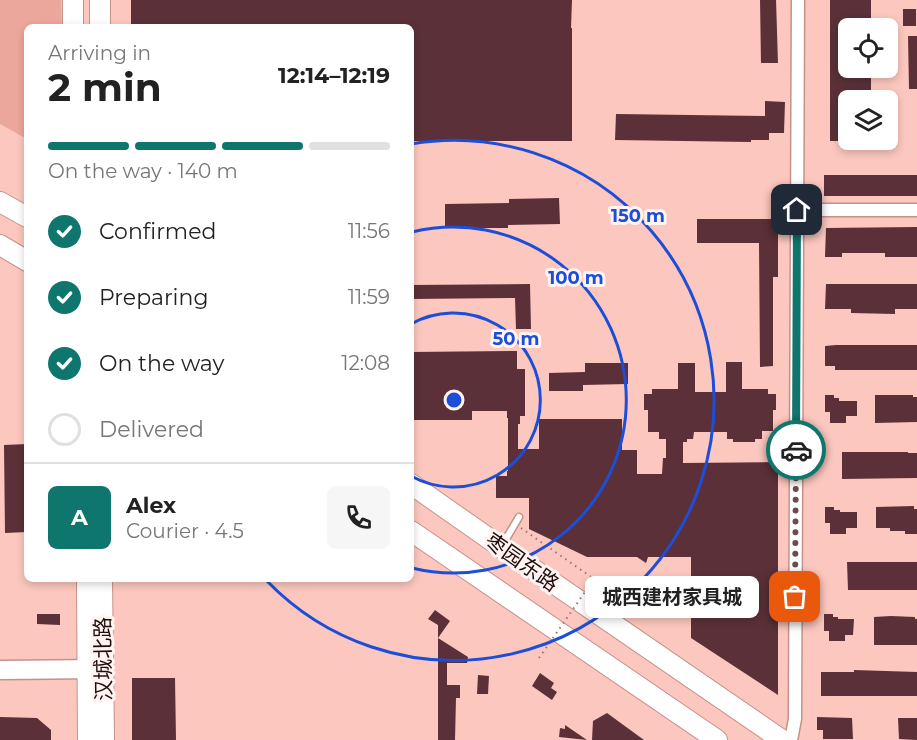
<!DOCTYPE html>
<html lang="en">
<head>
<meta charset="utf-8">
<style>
  :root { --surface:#fff; --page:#f6f6f6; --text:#222; --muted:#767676; --line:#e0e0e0; --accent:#0f766e }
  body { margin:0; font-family:Montserrat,"Noto Sans SC",sans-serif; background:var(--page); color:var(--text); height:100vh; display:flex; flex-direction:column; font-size:22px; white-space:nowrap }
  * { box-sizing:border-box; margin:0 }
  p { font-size:20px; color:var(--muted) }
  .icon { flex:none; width:33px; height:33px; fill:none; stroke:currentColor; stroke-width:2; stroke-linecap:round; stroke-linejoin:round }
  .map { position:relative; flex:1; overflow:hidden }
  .drawer { position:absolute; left:24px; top:24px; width:390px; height:558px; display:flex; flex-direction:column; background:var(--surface); border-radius:9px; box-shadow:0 3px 9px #0003 }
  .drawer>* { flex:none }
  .controls { position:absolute; left:838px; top:18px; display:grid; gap:12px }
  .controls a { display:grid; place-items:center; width:60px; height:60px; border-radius:9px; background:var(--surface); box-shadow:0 3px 9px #0003; font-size:30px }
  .pin { position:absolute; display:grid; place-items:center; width:51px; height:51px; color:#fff; margin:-26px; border-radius:12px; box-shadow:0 3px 9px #0006 }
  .courier { position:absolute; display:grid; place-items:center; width:60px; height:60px; margin:-30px; border:4px solid #0f766e; border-radius:50%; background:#fff; color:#222; box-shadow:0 2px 8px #0007 }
  .bubble { position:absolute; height:42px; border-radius:9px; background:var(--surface); box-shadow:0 3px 9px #0003; font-size:20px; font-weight:700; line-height:42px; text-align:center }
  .summary em { font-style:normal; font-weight:700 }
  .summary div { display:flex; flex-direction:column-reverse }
  .summary { display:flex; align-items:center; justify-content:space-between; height:102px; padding:0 24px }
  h1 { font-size:39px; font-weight:700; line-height:45px }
  .bar { display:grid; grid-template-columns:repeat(4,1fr); gap:9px 6px; align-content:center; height:72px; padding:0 24px }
  .bar i { height:8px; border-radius:4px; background:var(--line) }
  .bar .selected { background:var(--accent) }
  .bar p { grid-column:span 4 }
  .line { display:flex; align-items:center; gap:15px; padding:0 24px; border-top:2px solid var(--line) }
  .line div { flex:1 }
  .round { display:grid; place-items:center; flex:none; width:63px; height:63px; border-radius:9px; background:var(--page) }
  ol { padding:0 24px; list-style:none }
  li { display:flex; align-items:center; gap:18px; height:66px }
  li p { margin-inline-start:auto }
  li .icon { padding:6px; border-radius:50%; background:var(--accent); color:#fff; stroke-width:4 }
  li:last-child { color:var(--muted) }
  li i { width:33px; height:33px; border:3px solid var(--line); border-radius:50% }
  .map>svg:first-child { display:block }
  .green { fill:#eca79c }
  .building { fill:#5b3038 }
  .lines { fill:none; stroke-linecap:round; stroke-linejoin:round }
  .lane-casing { stroke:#c5928a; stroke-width:9 }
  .street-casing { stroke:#c5928a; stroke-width:15 }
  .secondary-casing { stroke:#c5928a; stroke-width:21 }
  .primary-casing { stroke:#c5928a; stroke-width:22 }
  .path { stroke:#9b766f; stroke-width:2; stroke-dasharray:1.5 4.5; stroke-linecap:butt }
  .lane { stroke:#fff; stroke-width:6 }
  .street { stroke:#fff; stroke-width:12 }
  .secondary { stroke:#fff; stroke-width:18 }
  .primary { stroke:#fff; stroke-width:20 }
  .path-bridge { stroke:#9b766f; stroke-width:2; stroke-dasharray:1.5 4.5; stroke-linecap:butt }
  .done { stroke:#6c4e49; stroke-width:6; stroke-dasharray:0 10.8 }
  .route { stroke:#0f766e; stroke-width:8 }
  .ring { fill:none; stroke:#1d4ed8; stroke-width:3 }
  .labels { text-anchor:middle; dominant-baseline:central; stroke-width:6; stroke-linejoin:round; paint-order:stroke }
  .street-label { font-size:21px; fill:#1f0d0a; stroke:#fff4f2 }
  .centre { fill:#1d4ed8; stroke:#fff4f2; stroke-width:3 }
  .ring-label { font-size:18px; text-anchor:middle; font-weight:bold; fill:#1d4ed8; stroke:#fff4f2; stroke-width:6; stroke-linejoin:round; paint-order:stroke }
</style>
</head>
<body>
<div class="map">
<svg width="917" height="740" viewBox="0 0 917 740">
  <rect width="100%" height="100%" fill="#fcc7be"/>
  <path class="green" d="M0,0h61l1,27h-35v112l-27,-15z"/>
  <g class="building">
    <path d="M131,0h441l-1,28h1v113h-161v-114h-280z"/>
    <path d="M760,0h16l2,63h-17z"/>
    <path d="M830,0h41v28h-22v40h22v32h-22v41h-19z"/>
    <rect x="903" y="9" width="13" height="17"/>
    <path d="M908,36h9v53h-8z"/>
    <path d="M765,101l20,1 -1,31h-15v7h-18v2l-136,-2 1,-26 149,2z"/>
    <rect x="824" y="175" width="93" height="21"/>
    <path d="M559,198l1,26 -52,1v3h-26v1h-10v-1h-27v-24l64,-1v-4z"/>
    <path d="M697,219h81v58h-5v89l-13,1 -1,-124h-62z"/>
    <path d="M917,227v30h-32v-4h-43v4h-17l1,-29z"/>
    <path d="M530,284l1,45h-15l-1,-31 -104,1v-14z"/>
    <path d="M826,284h91v25h-22v5l-44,-1v-4h-26z"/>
    <path d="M836,345h81v25h-82v-4h-10v-20z"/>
    <path d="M517,351v18h8v47h-5v8h-2v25h21v-30h83v31h15v24h25l1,-16h3v-19h-7v-7h-11v-22h-4v-16h8v-5h26v-26h17v29h31v-30h16v27h26v5h8v16h-3v21h-11v8h-7v3h-22v-3h-6v-7h-33l-1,7h-6v3h-4v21l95,-1v233l-87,-57v-81h-43l-2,6 -9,-6h-50l-58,-28v-31h-33v-22h11v-5h1v-53h-1v-7h-35v9h-58v-9h-3v-59z"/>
    <path d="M585,363h43v21l-45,1v6h-34v-18l36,-1z"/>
    <path d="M825,395h9v3h5v3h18v15h-11v7h-16v-11h-5z"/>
    <path d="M875,395h38v2h4v25l-42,1z"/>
    <path d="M27,444v88l-22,1 -1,-88z"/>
    <path d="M842,452h66v1h9v25l-75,1z"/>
    <path d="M914,506v3h3v25h-12v-3h-15v-3h-14v-21z"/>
    <path d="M825,507h9v3h6v2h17v16h-11v6h-16v-11h-5z"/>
    <path d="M847,562h70v28h-69z"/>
    <path d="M435,610l15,11 -12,17 30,19 -1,6h-20v22h13v13h-4l-1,42h-17v-115l-10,-6z"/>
    <path d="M37,614h23v11l-23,-1z"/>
    <path d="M824,614h9v3h5v2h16l-1,16h-8v6h-16v-10h-5z"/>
    <path d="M891,616l24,1v2h2v26h-43v-28z"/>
    <path d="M854,670l63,2v24h-96v-24h33z"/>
    <path d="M540,673l14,10 -3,5 6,4 -5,8 -20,-14z"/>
    <path d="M478,675l11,1 -1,18h-11z"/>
    <path d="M132,678h43l1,62h-44z"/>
    <path d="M607,713l37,27h-52l1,-19z"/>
    <path d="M0,717l37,1 14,12v10h-51z"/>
    <path d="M817,717l35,1 1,21h-30v-9h-6z"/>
    <path d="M898,718h19v22l-18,-1z"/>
    <path d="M565,725l22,15 -28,-3 1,-9 5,1z"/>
  </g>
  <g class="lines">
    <g class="lane-casing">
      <path id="lane" d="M503,544l16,-27"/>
    </g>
    <g class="street-casing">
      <g id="street">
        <path d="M797,210h120"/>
        <path d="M791,740l4,-21 3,-719"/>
      </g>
    </g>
    <g class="secondary-casing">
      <path id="secondary" d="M0,670l102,-1"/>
    </g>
    <g class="primary-casing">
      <g id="primary">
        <path d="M73,0v27"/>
        <path d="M100,0v27"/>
        <path d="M0,202l27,15"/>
        <path d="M0,245l27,16"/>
        <path d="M411,484l90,63 281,193"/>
        <path d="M411,531l306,209"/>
        <path d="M87,579l1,161"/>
        <path d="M102,579l2,161"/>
      </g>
    </g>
    <path class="path" d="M521,528l73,51"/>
    <use href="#lane" class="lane"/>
    <use href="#street" class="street"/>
    <use href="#secondary" class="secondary"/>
    <use href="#primary" class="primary"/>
    <path class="path-bridge" d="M539,658l55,-79"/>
  </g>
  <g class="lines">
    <path class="done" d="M795,597l1,-147"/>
    <path class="route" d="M796,450l1,-240"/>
  </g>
  <g class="ring">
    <path d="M411 324A87 87 0 1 1 411 476"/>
    <path d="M412 232A173 173 0 1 1 412 568"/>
    <path d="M411 144A260 260 0 1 1 267 581"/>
  </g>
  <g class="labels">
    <g class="street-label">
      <text transform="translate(522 562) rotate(35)">枣园东路</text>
      <text transform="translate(103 659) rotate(-91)">汉城北路</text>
    </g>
  </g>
  <circle cx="454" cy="400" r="9" class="centre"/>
  <g class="ring-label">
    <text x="638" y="222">150 m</text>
    <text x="576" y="284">100 m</text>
    <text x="516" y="345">50 m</text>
  </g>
</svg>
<div class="controls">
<a><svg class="icon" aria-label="locate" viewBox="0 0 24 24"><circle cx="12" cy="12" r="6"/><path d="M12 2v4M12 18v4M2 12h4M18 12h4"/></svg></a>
<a><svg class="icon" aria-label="layers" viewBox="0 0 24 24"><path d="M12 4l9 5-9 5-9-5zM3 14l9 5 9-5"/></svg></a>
</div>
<div class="pin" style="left:795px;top:597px;background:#ea580c"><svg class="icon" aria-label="bag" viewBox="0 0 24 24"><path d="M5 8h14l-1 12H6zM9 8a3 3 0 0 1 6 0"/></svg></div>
<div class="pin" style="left:797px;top:210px;background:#1f2937"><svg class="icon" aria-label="home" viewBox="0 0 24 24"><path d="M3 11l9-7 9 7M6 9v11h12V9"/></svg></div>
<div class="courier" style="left:796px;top:450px"><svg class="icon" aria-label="car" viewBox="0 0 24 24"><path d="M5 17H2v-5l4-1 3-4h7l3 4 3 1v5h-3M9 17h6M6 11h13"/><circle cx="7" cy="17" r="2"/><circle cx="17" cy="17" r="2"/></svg></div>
<div class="bubble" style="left:585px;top:576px;width:174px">城西建材家具城</div>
<section class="drawer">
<div class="summary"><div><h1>2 min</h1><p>Arriving in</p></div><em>12:14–12:19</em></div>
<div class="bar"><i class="selected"></i><i class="selected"></i><i class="selected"></i><i></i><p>On the way · 140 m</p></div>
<ol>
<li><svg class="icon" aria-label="check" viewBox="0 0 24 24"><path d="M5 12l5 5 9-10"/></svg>Confirmed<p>11:56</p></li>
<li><svg class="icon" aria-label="check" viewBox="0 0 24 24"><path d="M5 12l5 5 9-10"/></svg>Preparing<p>11:59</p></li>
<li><svg class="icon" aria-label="check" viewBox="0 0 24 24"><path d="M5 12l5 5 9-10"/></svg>On the way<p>12:08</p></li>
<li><i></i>Delivered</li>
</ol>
<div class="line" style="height:108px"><b class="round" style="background:var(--accent);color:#fff">A</b><div><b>Alex</b><p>Courier · 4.5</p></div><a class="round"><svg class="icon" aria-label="phone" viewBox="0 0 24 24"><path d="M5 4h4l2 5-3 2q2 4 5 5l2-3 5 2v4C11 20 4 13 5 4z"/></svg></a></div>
</section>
</div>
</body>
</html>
